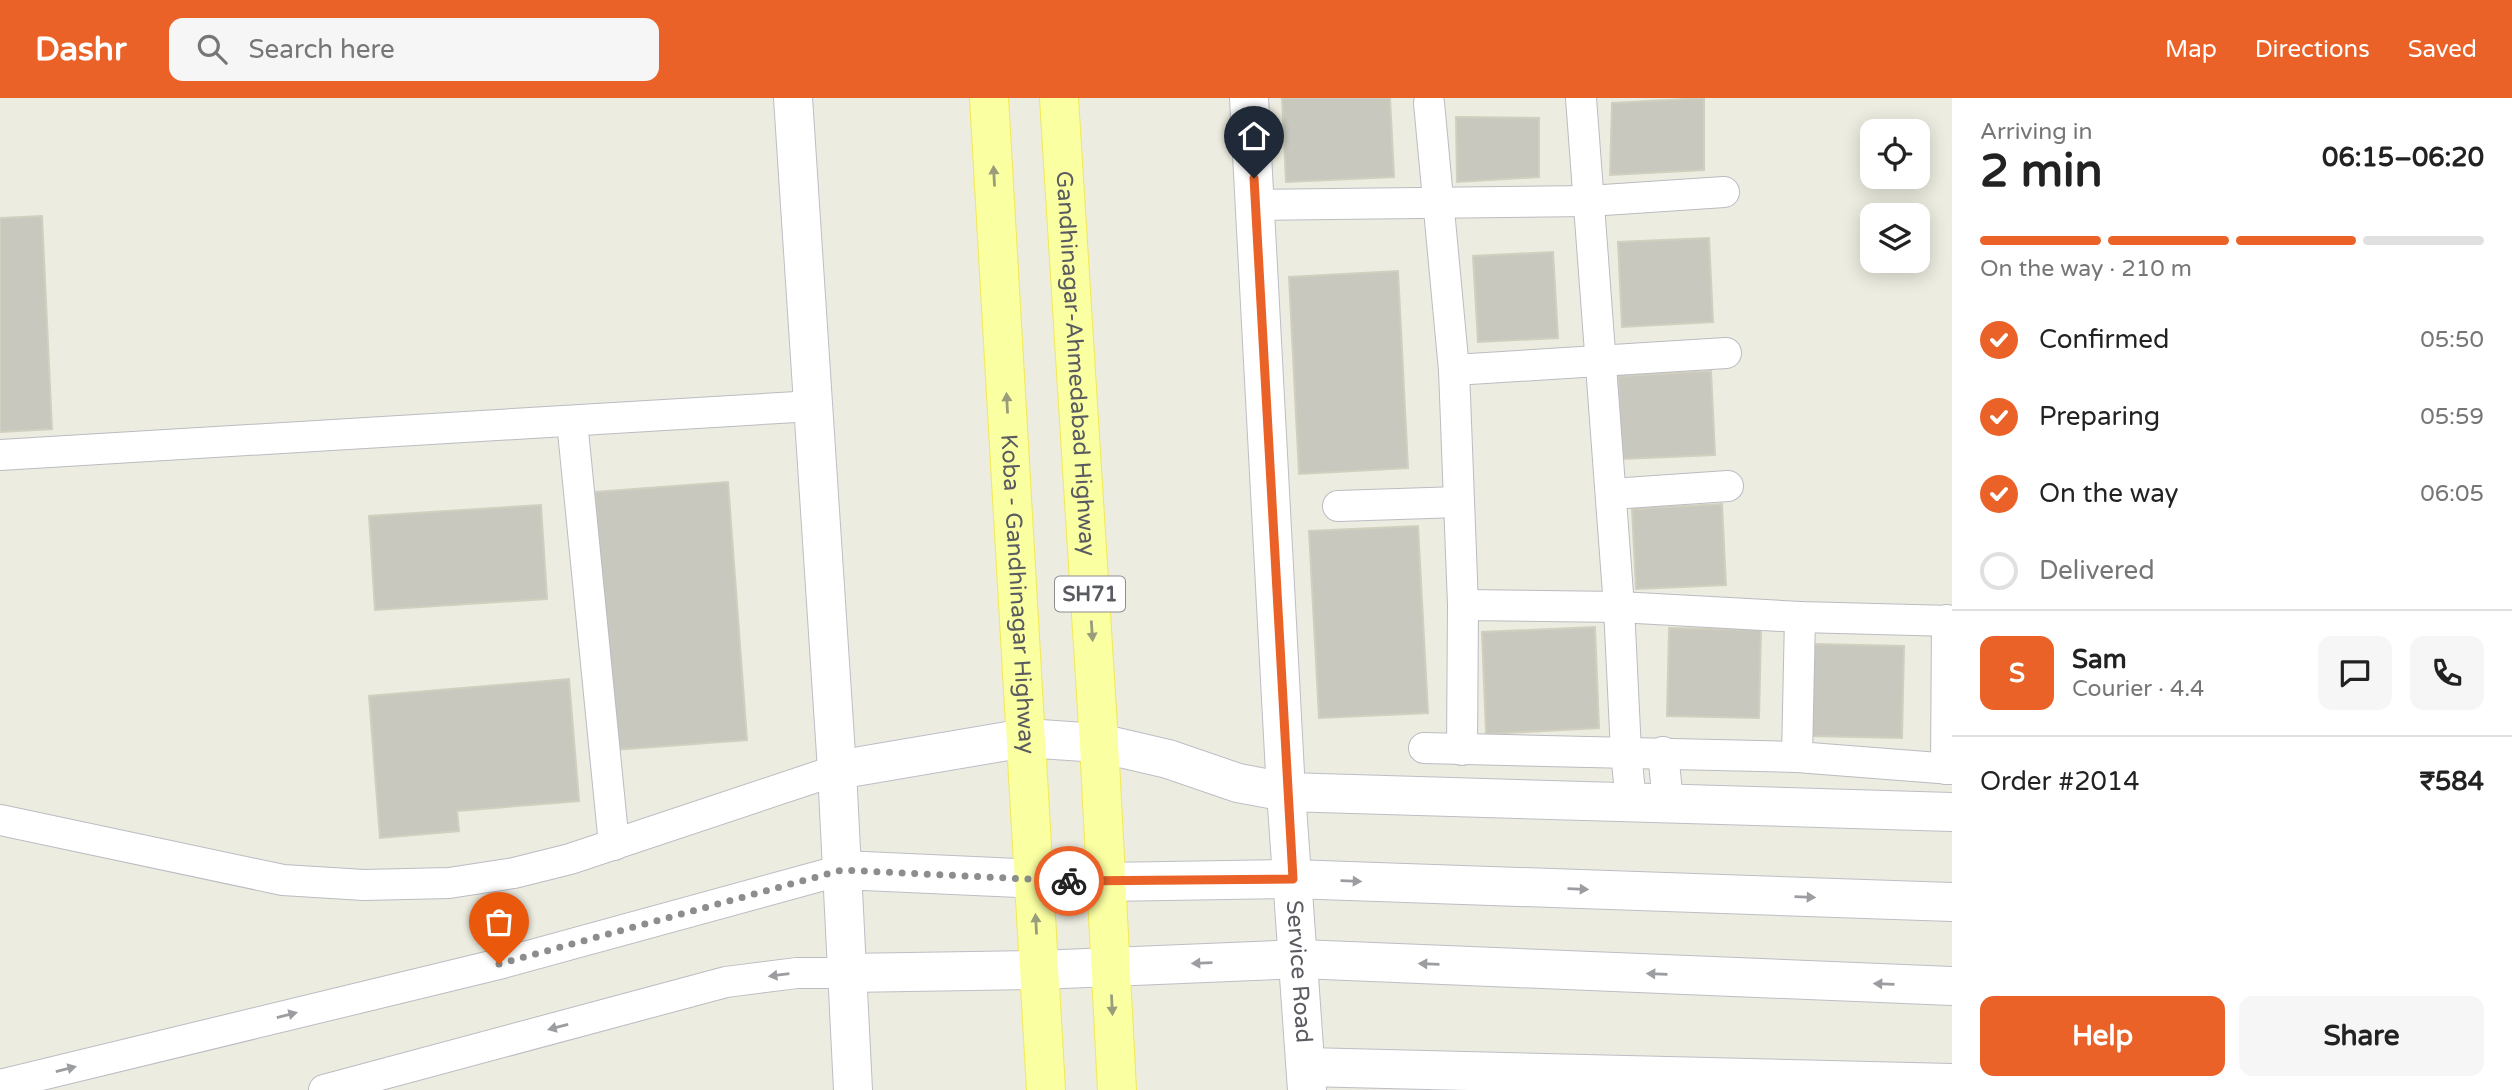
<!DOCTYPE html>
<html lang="en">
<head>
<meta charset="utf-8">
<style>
  :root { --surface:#fff; --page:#f6f6f6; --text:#222; --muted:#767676; --line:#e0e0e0; --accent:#ea6228 }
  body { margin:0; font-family:"Varela Round",sans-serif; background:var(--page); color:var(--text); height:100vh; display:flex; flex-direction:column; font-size:26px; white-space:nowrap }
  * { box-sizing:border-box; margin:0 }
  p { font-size:23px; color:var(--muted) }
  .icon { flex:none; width:38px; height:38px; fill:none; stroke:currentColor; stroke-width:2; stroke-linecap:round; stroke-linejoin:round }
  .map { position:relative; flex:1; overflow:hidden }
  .side { display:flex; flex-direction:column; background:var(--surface); width:560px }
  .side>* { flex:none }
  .controls { position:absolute; left:1860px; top:21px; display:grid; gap:14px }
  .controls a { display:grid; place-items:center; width:70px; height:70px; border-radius:14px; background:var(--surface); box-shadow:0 4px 18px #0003; font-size:35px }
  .pin { position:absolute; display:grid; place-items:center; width:60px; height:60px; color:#fff; margin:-72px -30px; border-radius:50% 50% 50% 0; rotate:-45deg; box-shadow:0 0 7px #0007 }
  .pin .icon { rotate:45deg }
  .courier { position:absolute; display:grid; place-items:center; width:70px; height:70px; margin:-35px; border:5px solid #ea6228; border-radius:50%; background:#fff; color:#222; box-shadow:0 2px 9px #0007 }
  .summary em { font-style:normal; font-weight:700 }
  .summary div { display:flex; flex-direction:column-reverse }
  .summary { display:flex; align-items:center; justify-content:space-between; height:119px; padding:0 28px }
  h1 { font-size:46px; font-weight:700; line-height:52px }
  .bar { display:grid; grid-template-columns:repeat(4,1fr); gap:10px 7px; align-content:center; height:84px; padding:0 28px }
  .bar i { height:9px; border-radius:5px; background:var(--line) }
  .bar .active { background:var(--accent) }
  .bar p { grid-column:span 4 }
  .line { display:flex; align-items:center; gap:18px; padding:0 28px; border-top:2px solid var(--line) }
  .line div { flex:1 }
  .round { display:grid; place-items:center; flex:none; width:74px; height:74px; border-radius:14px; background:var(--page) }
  ol { padding:0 28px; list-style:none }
  li { display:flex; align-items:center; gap:21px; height:77px }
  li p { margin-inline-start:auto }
  li .icon { padding:7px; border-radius:50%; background:var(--accent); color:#fff; stroke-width:4 }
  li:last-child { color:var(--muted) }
  li i { width:38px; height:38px; border:4px solid var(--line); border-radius:50% }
  .button { display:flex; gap:14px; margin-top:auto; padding:14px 28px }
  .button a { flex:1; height:80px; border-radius:14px; background:var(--accent); color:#fff; font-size:28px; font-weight:700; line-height:80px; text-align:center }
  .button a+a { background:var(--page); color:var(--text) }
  header { display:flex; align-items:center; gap:42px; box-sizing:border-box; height:98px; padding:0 35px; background:var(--accent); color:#fff }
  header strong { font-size:33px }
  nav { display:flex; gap:38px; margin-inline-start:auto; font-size:24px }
  .search { width:490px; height:63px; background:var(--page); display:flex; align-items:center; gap:18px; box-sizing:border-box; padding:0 24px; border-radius:14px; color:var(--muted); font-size:26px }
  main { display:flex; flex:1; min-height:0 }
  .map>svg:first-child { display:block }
  .building { fill:#c9c8bf; stroke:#d1cfbe; stroke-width:2 }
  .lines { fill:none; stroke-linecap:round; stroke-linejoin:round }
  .street-casing { stroke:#bbbcc2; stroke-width:32 }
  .secondary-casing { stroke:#bdbec6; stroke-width:40 }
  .primary-casing { stroke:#f2e953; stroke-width:40 }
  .street { stroke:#fff; stroke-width:30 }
  .secondary { stroke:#fff; stroke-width:38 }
  .primary { stroke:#faffa2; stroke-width:38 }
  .oneway { fill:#999d7b }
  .oneway2 { fill:#9b9da0 }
  .done { stroke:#8c8e8d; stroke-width:7; stroke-dasharray:0 12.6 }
  .route { stroke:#ea6228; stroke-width:9 }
  .labels { text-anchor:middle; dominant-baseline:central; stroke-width:7; stroke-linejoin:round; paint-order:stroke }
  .shield { fill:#fff; stroke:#8b8c90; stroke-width:2 }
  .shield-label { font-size:21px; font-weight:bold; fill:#595b61 }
  .street-label { font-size:23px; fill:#595b61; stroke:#fff }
</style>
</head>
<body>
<header>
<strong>Dashr</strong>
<div class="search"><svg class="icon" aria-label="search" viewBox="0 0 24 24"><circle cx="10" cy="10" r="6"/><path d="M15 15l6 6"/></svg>Search here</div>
<nav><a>Map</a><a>Directions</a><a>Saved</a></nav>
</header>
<main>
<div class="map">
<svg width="1952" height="992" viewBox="0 0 1952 992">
  <rect width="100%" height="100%" fill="#ecece0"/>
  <g class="building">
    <path d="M1282,0h108l4,79 -108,5z"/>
    <path d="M1704,0v72l-94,5 2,-72z"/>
    <path d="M1456,19l83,1v59l-82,5z"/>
    <path d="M42,118l10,213 -52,3v-214z"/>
    <path d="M1709,140l4,84 -91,5 -4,-85z"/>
    <path d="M1553,154l5,86 -80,4 -5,-86z"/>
    <path d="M1398,173l10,197 -109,6 -10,-197z"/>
    <path d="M1711,273l4,84 -93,4 -4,-83z"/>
    <path d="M728,384l19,258 -133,10 -19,-258z"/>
    <path d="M1722,406l4,81 -90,4 -4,-80z"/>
    <path d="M541,407l6,94 -172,11 -6,-94z"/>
    <path d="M1418,428l10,187 -109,5 -10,-187z"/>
    <path d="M1595,529l4,101 -113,6 -4,-102z"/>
    <path d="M1669,530l92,2 -2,88 -92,-2z"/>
    <path d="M1813,546l91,2 -2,92 -91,-2z"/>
    <path d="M569,581l10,122 -122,10 2,20 -79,7 -11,-142z"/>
  </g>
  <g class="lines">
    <g class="street-casing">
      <g id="street">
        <path d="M1581,0l38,509 7,145 5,50"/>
        <path d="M1429,5l25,267 9,235 -1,145"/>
        <path d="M1256,107l333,-4 135,-9"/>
        <path d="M1454,272l272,-17"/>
        <path d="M572,323l42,424"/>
        <path d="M0,357l813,-49"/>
        <path d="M1611,396l117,-8"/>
        <path d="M1338,408l121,-4"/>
        <path d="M1463,507l156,2 181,10 152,4"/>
        <path d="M1424,650l373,9 155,12"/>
        <path d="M1663,654l5,51"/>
        <path d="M1797,659l3,-140"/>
        <path d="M1946,671l1,-149"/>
        <path d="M0,722l283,60 81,5 85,-2 65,-10 56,-14 267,-89"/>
        <path d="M0,987l499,-121 343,-94"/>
        <path d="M324,992l402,-108 71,-9h50"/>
      </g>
    </g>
    <g class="secondary-casing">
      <g id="secondary">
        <path d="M793,0l44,672 16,320"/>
        <path id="s1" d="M1249,0l37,694 21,298"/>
        <path d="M837,672l188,-32 74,5 69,16 70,24 48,9 666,20"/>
        <path d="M842,772l264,12 186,-3 660,23"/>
        <path d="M847,875l192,-3 261,-11 652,27"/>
        <path d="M1306,969l646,16"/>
      </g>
    </g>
    <g class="primary-casing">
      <g id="primary">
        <path id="s2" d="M989,0l57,992"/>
        <path id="s3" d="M1059,0l40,645 18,347"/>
      </g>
    </g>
    <use href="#street" class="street"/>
    <use href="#secondary" class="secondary"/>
    <use href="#primary" class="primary"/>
  </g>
  <defs><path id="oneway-solid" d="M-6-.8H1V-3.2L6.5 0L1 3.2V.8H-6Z" transform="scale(1.75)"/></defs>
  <g class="oneway">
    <use href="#oneway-solid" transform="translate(994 78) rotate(-93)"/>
    <use href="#oneway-solid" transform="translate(1007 305) rotate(-93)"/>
    <use href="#oneway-solid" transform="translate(1092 533) rotate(86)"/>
    <use href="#oneway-solid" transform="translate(1036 826) rotate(-93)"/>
    <use href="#oneway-solid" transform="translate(1112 907) rotate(87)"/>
  </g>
  <g class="oneway2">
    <use href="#oneway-solid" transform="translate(1351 783) rotate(2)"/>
    <use href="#oneway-solid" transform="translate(1578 791) rotate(2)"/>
    <use href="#oneway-solid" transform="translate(1805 799) rotate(2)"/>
    <use href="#oneway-solid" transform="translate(1202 865) rotate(178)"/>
    <use href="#oneway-solid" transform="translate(1429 866) rotate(-178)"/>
    <use href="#oneway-solid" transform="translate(1657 876) rotate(-178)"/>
    <use href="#oneway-solid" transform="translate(779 877) rotate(173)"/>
    <use href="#oneway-solid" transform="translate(1884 886) rotate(-178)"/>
    <use href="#oneway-solid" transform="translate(287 917) rotate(-14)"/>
    <use href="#oneway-solid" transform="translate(558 929) rotate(165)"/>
    <use href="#oneway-solid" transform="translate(66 971) rotate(-14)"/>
  </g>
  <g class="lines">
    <path class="done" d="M499,866l343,-94 227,11"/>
    <path class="route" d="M1069,783l224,-2 -39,-701"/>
  </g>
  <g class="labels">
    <rect class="shield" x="1055" y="478.5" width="70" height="35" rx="5"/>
    <g class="shield-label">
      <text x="1090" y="496">SH71</text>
    </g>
    <g class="street-label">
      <text stroke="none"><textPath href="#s3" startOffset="266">Gandhinagar-Ahmedabad Highway</textPath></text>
      <text stroke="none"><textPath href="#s2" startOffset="497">Koba - Gandhinagar Highway</textPath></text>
      <text stroke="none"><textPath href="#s1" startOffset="875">Service Road</textPath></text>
    </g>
  </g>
</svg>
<div class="controls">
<a><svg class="icon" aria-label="locate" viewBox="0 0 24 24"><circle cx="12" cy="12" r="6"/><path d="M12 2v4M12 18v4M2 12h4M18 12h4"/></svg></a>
<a><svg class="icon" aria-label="layers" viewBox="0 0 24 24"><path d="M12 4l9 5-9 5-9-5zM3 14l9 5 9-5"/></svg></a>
</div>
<div class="pin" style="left:499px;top:866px;background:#ea580c"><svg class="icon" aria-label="bag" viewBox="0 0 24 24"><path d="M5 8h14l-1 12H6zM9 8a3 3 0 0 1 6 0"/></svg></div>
<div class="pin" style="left:1254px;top:80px;background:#1f2937"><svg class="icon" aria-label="home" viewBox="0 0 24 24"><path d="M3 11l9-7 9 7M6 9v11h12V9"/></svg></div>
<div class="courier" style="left:1069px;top:783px"><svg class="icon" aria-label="bike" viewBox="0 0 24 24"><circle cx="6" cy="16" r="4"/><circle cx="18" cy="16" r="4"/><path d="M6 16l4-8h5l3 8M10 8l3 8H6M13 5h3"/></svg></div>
</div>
<section class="side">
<div class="summary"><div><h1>2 min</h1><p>Arriving in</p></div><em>06:15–06:20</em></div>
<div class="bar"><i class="active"></i><i class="active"></i><i class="active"></i><i></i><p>On the way · 210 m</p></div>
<ol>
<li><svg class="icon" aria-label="check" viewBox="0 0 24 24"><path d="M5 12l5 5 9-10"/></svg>Confirmed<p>05:50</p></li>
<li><svg class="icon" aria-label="check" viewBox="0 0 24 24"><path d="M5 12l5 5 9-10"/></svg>Preparing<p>05:59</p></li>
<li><svg class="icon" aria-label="check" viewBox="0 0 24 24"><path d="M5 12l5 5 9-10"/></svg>On the way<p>06:05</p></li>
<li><i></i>Delivered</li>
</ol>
<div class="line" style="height:126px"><b class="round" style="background:var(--accent);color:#fff">S</b><div><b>Sam</b><p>Courier · 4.4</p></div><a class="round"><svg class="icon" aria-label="chat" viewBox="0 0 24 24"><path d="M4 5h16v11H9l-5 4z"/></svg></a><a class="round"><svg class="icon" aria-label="phone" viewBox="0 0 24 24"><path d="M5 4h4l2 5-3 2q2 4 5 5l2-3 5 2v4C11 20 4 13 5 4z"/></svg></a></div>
<div class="line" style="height:91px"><div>Order #2014</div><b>₹584</b></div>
<div class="button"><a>Help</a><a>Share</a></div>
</section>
</main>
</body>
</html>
